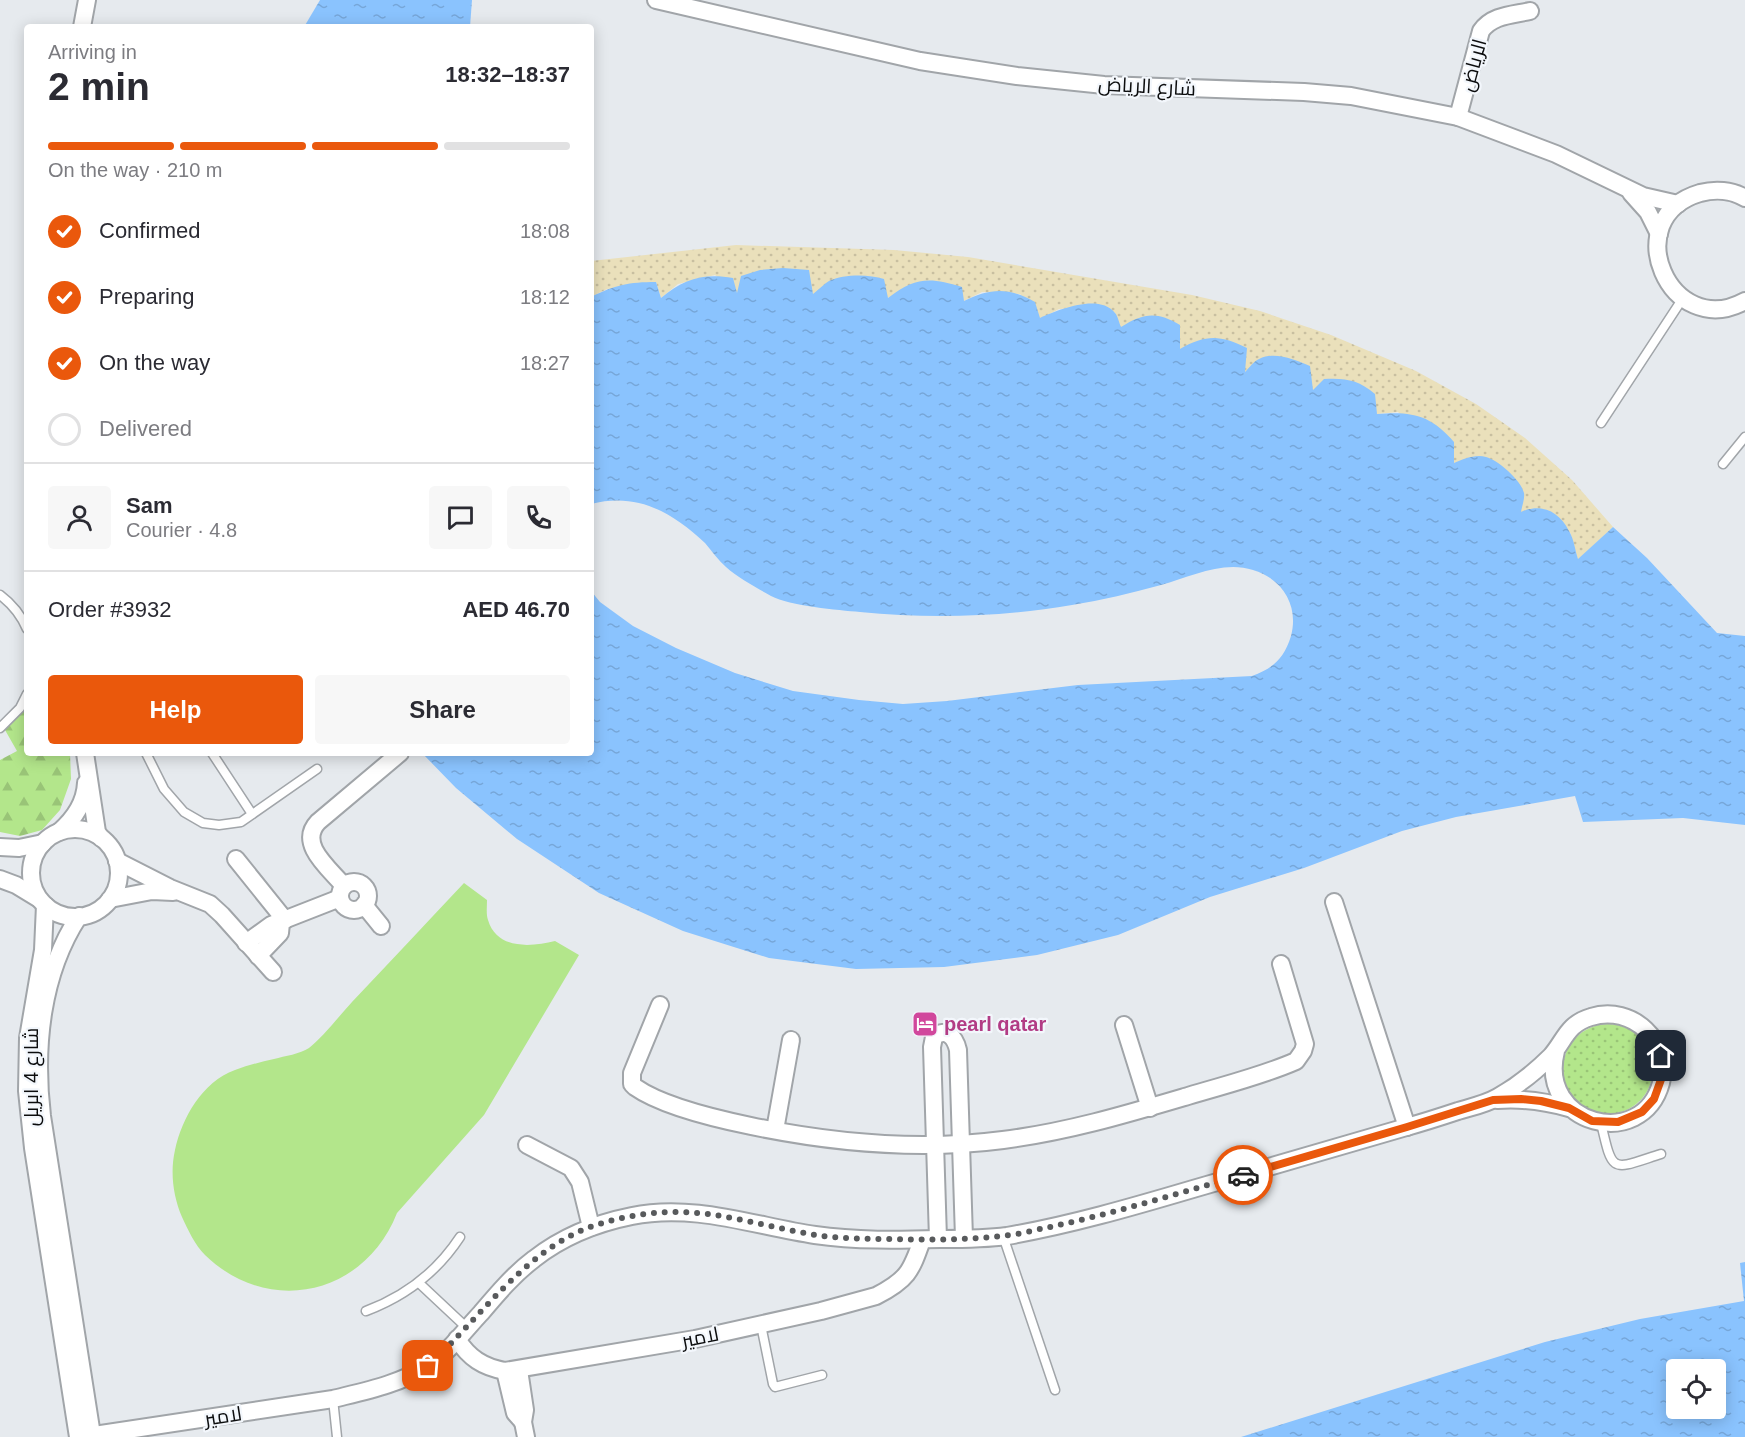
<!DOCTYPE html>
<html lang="en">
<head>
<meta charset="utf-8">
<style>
  :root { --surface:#fff; --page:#f7f7f7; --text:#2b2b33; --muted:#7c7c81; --line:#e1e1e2; --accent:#ea580c }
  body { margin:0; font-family:Arial,Cairo,sans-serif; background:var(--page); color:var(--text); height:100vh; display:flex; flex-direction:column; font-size:22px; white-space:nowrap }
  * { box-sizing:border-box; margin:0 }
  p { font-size:20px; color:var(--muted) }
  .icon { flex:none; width:33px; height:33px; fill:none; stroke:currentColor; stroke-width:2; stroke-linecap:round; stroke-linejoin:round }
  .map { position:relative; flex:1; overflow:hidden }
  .side { position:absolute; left:24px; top:24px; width:570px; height:732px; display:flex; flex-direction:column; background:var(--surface); border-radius:6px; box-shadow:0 3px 15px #0003 }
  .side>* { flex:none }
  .tools { position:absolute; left:1666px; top:1359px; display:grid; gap:12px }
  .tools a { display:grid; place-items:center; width:60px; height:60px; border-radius:6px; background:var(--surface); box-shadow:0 3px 15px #0003; font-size:30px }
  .pin { position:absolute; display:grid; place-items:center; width:51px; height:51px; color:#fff; margin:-26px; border-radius:12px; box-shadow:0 3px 9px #0006 }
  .courier { position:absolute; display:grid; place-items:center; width:60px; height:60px; margin:-30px; border:4px solid #ea580c; border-radius:50%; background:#fff; color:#222; box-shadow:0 2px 8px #0007 }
  .summary em { font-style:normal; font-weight:700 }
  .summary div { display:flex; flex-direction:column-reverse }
  .summary { display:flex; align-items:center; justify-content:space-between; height:102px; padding:0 24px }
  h1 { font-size:39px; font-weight:700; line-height:45px }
  .bar { display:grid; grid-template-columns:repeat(4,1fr); gap:9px 6px; align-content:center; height:72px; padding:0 24px }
  .bar i { height:8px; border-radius:4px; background:var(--line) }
  .bar .active { background:var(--accent) }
  .bar p { grid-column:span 4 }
  .line { display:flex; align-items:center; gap:15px; padding:0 24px; border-top:2px solid var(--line) }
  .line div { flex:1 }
  .round { display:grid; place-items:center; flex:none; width:63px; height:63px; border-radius:6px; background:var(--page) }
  ol { padding:0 24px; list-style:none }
  li { display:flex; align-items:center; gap:18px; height:66px }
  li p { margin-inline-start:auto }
  li .icon { padding:6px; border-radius:50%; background:var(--accent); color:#fff; stroke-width:4 }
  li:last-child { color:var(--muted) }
  li i { width:33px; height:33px; border:3px solid var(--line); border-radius:50% }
  .cta { display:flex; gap:12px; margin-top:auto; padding:12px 24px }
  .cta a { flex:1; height:69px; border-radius:6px; background:var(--accent); color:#fff; font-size:24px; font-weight:700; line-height:69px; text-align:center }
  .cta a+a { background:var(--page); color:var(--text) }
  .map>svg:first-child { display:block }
  .grass { fill:url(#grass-dots) }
  .forest { fill:url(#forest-firs) }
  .sand { fill:url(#sand-dots) }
  .park { fill:#b3e68b }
  .water { fill:url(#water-ripples); fill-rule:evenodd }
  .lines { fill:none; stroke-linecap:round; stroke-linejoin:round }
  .service-casing { stroke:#a1a5a9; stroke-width:11 }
  .minor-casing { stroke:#a1a5a9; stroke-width:20 }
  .service { stroke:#fff; stroke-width:8 }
  .minor { stroke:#fff; stroke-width:16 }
  .done { stroke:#585a5c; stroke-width:6; stroke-dasharray:0 10.8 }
  .route { stroke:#ea580c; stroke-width:8 }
  .labels { text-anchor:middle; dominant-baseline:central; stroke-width:4.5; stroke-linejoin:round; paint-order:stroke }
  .street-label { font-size:20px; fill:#0c0d0e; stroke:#f3f7fc }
  .hotel-label { font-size:20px; font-weight:bold; fill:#b23c85; stroke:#f3f7fc; text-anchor:start }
</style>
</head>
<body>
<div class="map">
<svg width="1745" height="1437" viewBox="0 0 1745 1437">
  <defs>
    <pattern id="grass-dots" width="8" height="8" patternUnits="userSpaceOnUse" patternTransform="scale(1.5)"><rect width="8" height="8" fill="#b3e68b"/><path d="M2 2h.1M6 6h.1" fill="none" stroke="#99c477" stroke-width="1.8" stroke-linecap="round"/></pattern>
    <pattern id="forest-firs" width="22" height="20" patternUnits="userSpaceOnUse" patternTransform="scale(1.5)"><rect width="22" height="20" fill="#b3e68b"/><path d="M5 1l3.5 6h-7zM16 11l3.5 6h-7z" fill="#99c477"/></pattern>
    <pattern id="sand-dots" width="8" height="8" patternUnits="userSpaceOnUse" patternTransform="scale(1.5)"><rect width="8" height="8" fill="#eae0bb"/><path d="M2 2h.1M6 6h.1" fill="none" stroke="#c8bfa0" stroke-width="1.8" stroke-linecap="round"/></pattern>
    <pattern id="water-ripples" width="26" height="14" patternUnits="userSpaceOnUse" patternTransform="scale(1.5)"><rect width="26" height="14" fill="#8ac3fe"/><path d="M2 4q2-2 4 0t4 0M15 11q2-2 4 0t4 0" fill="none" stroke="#76a6d8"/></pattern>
  </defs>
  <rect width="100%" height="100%" fill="#e6eaee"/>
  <circle class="grass" cx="1608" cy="1069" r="45"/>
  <path class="forest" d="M22,710l5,2v41h43l1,26 -11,31 -18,20 -22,6 -20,-4v-72l17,-9 -12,-21z"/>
  <path class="sand" d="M736,245l158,5 74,7 224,38 68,16 71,24 85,36 60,33 49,34 47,42 41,47 -35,33 -8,-28 -49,-20 -67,-48 -56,-52 -21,2 -64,-24 -68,-17 -125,-46 -5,-14 -13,-7 -43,3 -19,10 -20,-25 -38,-2 -18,9 -151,-7h-76l-22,-19 -37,9 -17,14 -5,-16 -49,7 -16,8v-36z"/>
  <path class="park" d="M464,883l23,17c0,7 -1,14 1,20 9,30 43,27 67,21l24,14 -95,160 -87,98c-32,82 -128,104 -192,42 -10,-10 -17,-25 -23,-38 -9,-21 -12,-45 -7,-67 7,-32 27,-68 60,-80 13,-5 26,-8 39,-11 11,-3 26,-5 35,-11 12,-9 32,-34 43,-46 38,-40 75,-80 112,-119z"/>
  <g class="water">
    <path d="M320,0h152l-2,27h-166z"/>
    <path d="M783,268l26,2 4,24c5,-4 11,-10 16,-13 15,-7 39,-7 55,-2l4,19c27,-21 42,-21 74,-11l2,14c26,-13 45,-14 71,1l5,16c18,-8 59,-25 75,-5 3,3 4,10 6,14 22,-14 36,-16 59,-2v24c26,-15 41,-14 67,-1l-2,24c4,-4 9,-11 14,-13 16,-8 36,1 51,7l3,24 11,-11c23,-1 34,1 51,15l2,20c35,-3 54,1 77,28v21c10,-4 21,-9 32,-6 12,3 35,23 38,36 1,5 -2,13 -3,19 20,-9 38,-1 48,19 5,8 6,19 9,28l35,-32 34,31 70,75 28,3v189l-62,-7 -100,4 -8,-26 -119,21 -54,14 -98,37 -94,29 -92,38 -81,20 -93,12 -88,2 -87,-11 -86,-27 -84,-38 -82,-54 -61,-51 -34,-35h169v-162l9,11 33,24 43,22 59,25 58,18 66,9 44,4 44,-3 131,-16 174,-9c21,-8 32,-17 39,-40 8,-30 -8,-57 -38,-66 -30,-10 -63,7 -92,15 -29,8 -59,15 -89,20 -69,12 -142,14 -212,7 -22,-2 -70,-6 -89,-16 -14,-8 -33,-18 -45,-29 -8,-7 -14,-16 -21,-24 -33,-31 -68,-51 -114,-39v-207c24,-12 38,-15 65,-15l5,16c23,-19 42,-25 72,-20l4,15 4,-17 19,-6z"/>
    <path d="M1745,1262v175h-504l304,-95 95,-23 104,-18 -4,-38zM1677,1370h39v38h-39z"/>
  </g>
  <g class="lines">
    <g class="service-casing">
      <g id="service">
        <path d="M1601,423l82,-125"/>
        <path d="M1723,464l22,-27"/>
        <path d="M0,595c12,9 21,20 27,34"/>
        <path d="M0,728l20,-20 7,-14"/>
        <path d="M146,753l18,36 20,23 19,11 16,2 22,-3 76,-53"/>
        <path d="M212,753l40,61"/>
        <path d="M1601,1123c12,52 10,47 60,31"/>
        <path d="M1003,1236l52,154"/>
        <path d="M419,1283l48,45"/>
        <path d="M366,1311c40,-15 71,-39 94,-74"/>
        <path d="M761,1325l12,59 2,3 47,-12"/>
        <path d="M333,1399l4,38"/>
      </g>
    </g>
    <g class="minor-casing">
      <g id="minor">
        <path d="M656,0l264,61 97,15 87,9 200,7 47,4 107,21 98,37 87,42 35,8"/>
        <path d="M82,27l5,-27"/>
        <path d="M1458,117l23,-86c11,-16 31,-16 49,-20"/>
        <path d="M1631,193l17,19 11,22"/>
        <path d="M1745,198c-13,-8 -30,-9 -45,-5 -84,25 -30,149 45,108"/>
        <path d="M85,753l12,79 4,6"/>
        <circle cx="75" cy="873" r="44"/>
        <path d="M59,832c15,-13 26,-28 27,-49"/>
        <path d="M0,847l19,1 24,-5"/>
        <path d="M236,859l49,61"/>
        <path d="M117,861l53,27 40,16 12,11 51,57"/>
        <path d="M0,879l16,6 23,14"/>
        <circle cx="354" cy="896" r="14"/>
        <path d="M344,886c-14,-17 -47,-42 -26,-64l82,-69"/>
        <path d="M110,899l42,-8 21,1"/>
        <path d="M1334,902l73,225"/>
        <path d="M45,905l-2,45 -15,88 -1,53 6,57 45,289"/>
        <path d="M364,905l17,21"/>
        <path d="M79,916c-38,58 -45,132 -37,200l50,319"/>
        <path d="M246,943l25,-18 69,-27"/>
        <path d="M258,956l22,-23 1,-10"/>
        <path d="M660,1005l-28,68v11l3,3c27,19 82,32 116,39 82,17 168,25 252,14 64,-8 124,-26 185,-44 36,-11 74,-20 108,-35l7,-10 2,-7 -24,-80"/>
        <path d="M1124,1025l26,83"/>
        <path d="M1497,1100c26,-2 47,1 72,8"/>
        <path d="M775,1130l16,-90"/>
        <path d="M527,1145l44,23 9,14 11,45"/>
        <path d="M938,1239l-6,-192 2,-10c12,-10 21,0 24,13l6,188"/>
        <path d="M457,1339c12,19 26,28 48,32l190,-32 126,-28 55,-15c31,-16 35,-24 46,-56"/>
        <path d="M519,1370l6,40 -2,12 3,15"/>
        <path d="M505,1371l10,42 8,9"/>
        <path d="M81,1437l252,-38c32,-8 67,-15 95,-33 20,-13 37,-36 53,-53 16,-19 33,-39 53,-54 28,-22 63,-36 98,-43 61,-13 123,10 183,19 41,6 84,5 125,4 22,0 45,0 67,-3 63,-11 125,-29 186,-47 70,-20 140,-40 210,-61 18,-5 37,-11 55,-17 14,-4 28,-7 40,-14 19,-11 37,-25 53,-41 14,-16 16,-32 40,-39 41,-13 81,25 70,66 -19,69 -124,42 -105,-32"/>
      </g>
    </g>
    <use href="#service" class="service"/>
    <use href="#minor" class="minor"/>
  </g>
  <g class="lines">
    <path class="done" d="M428,1366c51,-47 98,-117 165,-140 27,-9 55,-14 84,-14 46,0 93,16 139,23 25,4 51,4 77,4 36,1 72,1 108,-3 16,-1 33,-6 49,-9 65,-14 129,-34 193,-52"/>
    <path class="route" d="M1243,1175l164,-48 86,-27 28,-1 20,2 28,7 23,13 26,1 24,-10 12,-13 9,-25 -2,-18"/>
  </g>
  <defs>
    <g id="hotel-square" transform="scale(1.35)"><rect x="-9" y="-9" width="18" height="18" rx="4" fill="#d1479c" stroke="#f3f7fc"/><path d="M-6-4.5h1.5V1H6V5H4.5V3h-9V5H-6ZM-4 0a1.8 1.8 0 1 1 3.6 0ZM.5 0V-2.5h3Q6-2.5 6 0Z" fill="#fff"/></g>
  </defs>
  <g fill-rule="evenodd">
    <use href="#hotel-square" x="925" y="1024"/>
  </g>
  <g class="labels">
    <g class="street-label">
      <text transform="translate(1473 65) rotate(-75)">الرياض</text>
      <text transform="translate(1147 86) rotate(3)">شارع الرياض</text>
      <text transform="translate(31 1077) rotate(-90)">شارع 4 ابريل</text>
      <text transform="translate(700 1337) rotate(-11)">لامير</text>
      <text transform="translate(223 1416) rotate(-9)">لامير</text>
    </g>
    <g class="hotel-label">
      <text x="944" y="1024">pearl qatar</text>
    </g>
  </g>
</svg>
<div class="tools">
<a><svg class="icon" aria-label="locate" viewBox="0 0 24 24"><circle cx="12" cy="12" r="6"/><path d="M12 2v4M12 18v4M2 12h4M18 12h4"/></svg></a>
</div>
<div class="pin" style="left:428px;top:1366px;background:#ea580c"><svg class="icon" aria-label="bag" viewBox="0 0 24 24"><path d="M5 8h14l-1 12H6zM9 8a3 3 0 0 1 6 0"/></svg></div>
<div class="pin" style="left:1661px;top:1056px;background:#1f2937"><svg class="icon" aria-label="home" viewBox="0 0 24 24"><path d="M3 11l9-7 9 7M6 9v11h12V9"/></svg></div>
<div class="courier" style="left:1243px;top:1175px"><svg class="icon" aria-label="car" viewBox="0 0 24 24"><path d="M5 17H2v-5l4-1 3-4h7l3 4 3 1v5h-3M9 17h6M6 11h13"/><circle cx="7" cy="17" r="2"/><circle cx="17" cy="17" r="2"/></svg></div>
<section class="side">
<div class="summary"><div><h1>2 min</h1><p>Arriving in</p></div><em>18:32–18:37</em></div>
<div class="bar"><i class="active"></i><i class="active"></i><i class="active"></i><i></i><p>On the way · 210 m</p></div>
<ol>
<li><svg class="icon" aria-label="check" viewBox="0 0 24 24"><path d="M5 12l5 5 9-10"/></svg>Confirmed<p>18:08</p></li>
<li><svg class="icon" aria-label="check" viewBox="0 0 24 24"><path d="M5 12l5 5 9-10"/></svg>Preparing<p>18:12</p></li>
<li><svg class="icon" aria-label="check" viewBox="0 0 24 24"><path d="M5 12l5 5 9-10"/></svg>On the way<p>18:27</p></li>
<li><i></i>Delivered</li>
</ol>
<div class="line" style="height:108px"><a class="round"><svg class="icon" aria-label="person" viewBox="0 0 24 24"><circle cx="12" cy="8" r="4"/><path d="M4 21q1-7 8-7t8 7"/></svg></a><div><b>Sam</b><p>Courier · 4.8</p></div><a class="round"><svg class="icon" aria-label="chat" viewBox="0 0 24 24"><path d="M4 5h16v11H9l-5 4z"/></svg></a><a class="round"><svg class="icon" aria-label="phone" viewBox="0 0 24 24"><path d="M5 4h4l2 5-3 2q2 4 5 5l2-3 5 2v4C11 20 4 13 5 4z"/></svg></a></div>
<div class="line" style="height:78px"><div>Order #3932</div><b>AED 46.70</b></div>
<div class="cta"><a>Help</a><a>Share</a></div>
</section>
</div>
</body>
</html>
